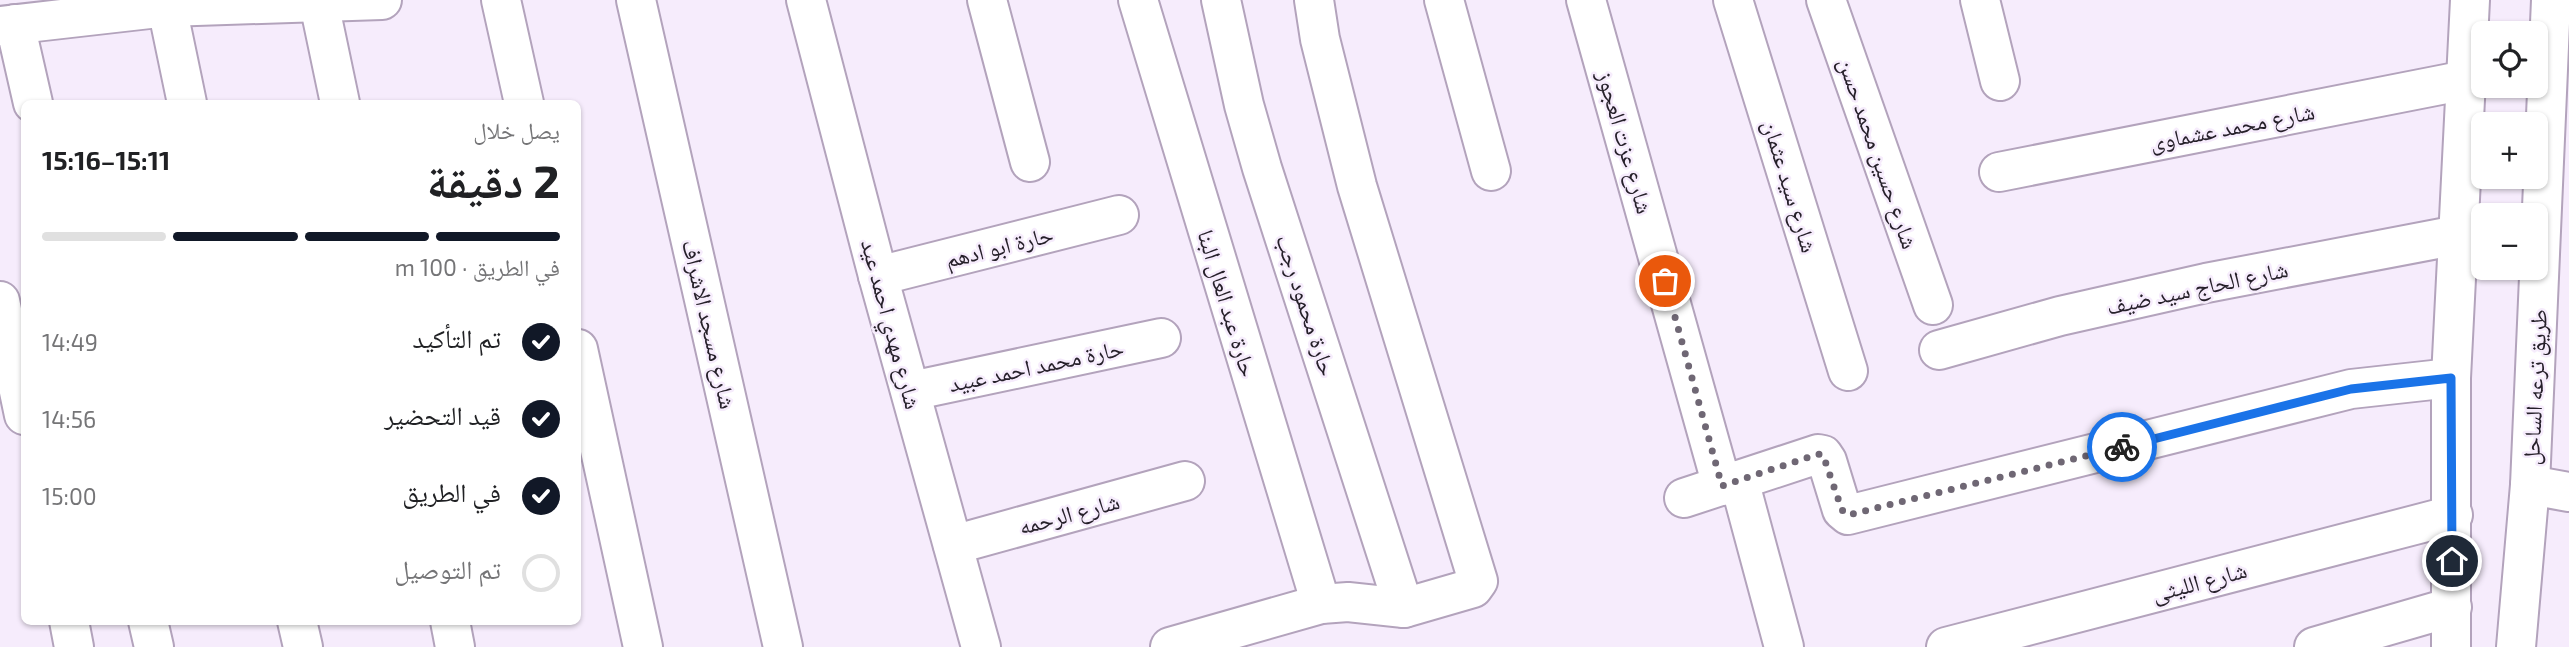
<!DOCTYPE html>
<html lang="ar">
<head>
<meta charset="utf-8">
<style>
  :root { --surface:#fff; --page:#f6f6f6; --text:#202124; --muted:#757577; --line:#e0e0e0; --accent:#111827 }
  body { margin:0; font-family:"Exo 2","Noto Naskh Arabic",sans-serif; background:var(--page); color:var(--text); direction:rtl; height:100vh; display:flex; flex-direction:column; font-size:26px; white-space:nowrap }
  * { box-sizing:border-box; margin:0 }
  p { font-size:23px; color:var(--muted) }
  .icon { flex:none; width:38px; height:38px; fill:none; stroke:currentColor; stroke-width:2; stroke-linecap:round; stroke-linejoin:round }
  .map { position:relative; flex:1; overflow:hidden; direction:ltr }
  .details { position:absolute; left:21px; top:100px; width:560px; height:525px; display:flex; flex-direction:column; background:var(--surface); border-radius:10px; box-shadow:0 2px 5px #0004; direction:rtl }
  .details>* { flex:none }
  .tools { position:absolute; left:2471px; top:21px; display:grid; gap:14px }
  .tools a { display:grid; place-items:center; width:77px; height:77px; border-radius:10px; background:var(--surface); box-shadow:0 2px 5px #0004; font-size:35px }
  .pin { position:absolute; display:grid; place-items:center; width:60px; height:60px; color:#fff; margin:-30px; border:4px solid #fff; border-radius:50%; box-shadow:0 2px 7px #0007 }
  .courier { position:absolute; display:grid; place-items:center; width:70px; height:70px; margin:-35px; border:5px solid #1a73e8; border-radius:50%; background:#fff; color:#222; box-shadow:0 2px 9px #0007 }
  .head em { font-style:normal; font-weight:700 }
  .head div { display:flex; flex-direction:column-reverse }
  .head { display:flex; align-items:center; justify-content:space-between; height:119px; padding:0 21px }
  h1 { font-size:46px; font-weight:700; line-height:52px }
  .bar { display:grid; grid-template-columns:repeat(4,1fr); gap:10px 7px; align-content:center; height:84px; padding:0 21px }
  .bar i { height:9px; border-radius:5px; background:var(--line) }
  .bar .selected { background:var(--accent) }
  .bar p { grid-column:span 4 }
  ol { padding:0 21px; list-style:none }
  li { display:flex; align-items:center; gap:21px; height:77px }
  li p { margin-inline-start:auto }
  li .icon { padding:7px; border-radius:50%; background:var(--accent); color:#fff; stroke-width:4 }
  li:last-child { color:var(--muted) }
  li i { width:38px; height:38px; border:4px solid var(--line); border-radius:50% }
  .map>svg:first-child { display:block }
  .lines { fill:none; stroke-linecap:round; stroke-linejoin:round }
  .minor-casing { stroke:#b3a3bc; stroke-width:42 }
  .minor { stroke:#fff; stroke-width:38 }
  .done { stroke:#6f6774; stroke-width:7; stroke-dasharray:0 12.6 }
  .route { stroke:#1a73e8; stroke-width:9 }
  .labels { text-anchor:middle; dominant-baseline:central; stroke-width:5; stroke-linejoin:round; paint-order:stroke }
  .street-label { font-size:23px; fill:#26202a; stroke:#f6ecfc }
</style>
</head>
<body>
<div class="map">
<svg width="2569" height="647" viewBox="0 0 2569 647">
  <rect width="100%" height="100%" fill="#f6ecfc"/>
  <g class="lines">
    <g class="minor-casing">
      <g id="minor">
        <path d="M501,0l23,103"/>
        <path d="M636,0l147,647"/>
        <path d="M806,0l72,276 103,371"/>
        <path d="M987,0l43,162"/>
        <path d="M1138,0l183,604"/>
        <path d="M1221,0l23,105 18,63 142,440"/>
        <path d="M1444,0l47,171"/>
        <path d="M1586,0l136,486"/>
        <path d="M1733,0l115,371"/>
        <path d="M1826,0l107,305"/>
        <path d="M1980,0l20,81"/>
        <path d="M319,3l21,100"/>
        <path d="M167,7l20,96"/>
        <path d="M15,24l18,79"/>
        <path d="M0,26l167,-19 215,-7"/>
        <path d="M1999,172l467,-92"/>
        <path d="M878,276l241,-61"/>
        <path d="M0,301l24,114"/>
        <path d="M578,349l65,298"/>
        <path d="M1939,350l121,-34 146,-33 252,-48"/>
        <path d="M911,391l250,-53"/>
        <path d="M1739,480l45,167"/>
        <path d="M2530,485l39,7"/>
        <path d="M1684,498l134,-44 5,1 4,6 15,49 6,5 503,-126 100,-11"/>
        <path d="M953,545l232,-64"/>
        <path d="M69,621l5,26"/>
        <path d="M148,621l6,26"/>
        <path d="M297,621l6,26"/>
        <path d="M450,621l5,26"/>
        <path d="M1170,647l151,-43 27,-2 56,6 69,-20 5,-7 -121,-395 -37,-147 -6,-39"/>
        <path d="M1946,647l507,-132"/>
        <path d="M2314,647l138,-40"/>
        <path d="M2451,647v-269l19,-378"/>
        <path d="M2516,647l14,-162 21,-485"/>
      </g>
    </g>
    <use href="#minor" class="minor"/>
  </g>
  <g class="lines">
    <path class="done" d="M1665,281l57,205 96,-32 5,1 19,55 6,5 274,-68"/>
    <path class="route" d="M2122,447l229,-58 100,-11 1,183"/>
  </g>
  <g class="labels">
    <g class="street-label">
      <text transform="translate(2232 126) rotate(-11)">شارع محمد عشماوى</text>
      <text transform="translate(1626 142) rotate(74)">شارع عزت العجوز</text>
      <text transform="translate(1879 153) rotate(71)">شارع حسين محمد حسن</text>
      <text transform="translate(1791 186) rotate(73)">شارع سيد عثمان</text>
      <text transform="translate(999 246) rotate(-14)">حارة ابو ادهم</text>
      <text transform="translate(2197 287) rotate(-12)">شارع الحاج سيد ضيف</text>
      <text transform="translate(1228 303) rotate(73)">حارة عبد العال البنا</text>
      <text transform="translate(1307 305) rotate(72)">حارة محمود رجب</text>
      <text transform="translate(710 324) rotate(77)">شارع مسجد الاشراف</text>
      <text transform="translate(892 324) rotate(75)">شارع مهدي احمد عيد</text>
      <text transform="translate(1036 365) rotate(-12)">حارة محمد احمد عبيد</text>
      <text transform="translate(2534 387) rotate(-87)">طريق ترعه الساحل</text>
      <text transform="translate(1069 513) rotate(-15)">شارع الرحمه</text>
      <text transform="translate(2199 581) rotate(-15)">شارع الليثى</text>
    </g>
  </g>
</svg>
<div class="tools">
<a><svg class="icon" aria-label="locate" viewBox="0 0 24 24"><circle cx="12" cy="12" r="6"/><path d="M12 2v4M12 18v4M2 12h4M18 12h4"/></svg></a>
<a>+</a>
<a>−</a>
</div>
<div class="pin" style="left:1665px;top:281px;background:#ea580c"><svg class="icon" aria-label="bag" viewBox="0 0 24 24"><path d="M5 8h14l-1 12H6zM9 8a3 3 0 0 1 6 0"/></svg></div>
<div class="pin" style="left:2452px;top:561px;background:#1f2937"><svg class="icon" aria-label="home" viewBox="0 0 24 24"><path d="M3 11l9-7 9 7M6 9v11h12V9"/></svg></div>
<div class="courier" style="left:2122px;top:447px"><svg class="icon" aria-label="bike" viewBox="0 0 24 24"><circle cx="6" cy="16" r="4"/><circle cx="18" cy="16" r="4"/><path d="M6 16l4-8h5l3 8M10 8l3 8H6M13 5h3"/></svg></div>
<section class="details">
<div class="head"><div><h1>2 دقيقة</h1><p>يصل خلال</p></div><em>15:11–15:16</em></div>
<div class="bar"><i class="selected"></i><i class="selected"></i><i class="selected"></i><i></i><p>في الطريق · 100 m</p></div>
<ol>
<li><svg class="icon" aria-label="check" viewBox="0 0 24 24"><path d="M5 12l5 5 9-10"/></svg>تم التأكيد<p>14:49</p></li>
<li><svg class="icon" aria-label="check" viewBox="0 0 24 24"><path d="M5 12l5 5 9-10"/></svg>قيد التحضير<p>14:56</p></li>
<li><svg class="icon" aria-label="check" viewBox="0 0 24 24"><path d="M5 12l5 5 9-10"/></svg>في الطريق<p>15:00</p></li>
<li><i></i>تم التوصيل</li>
</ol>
</section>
</div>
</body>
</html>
